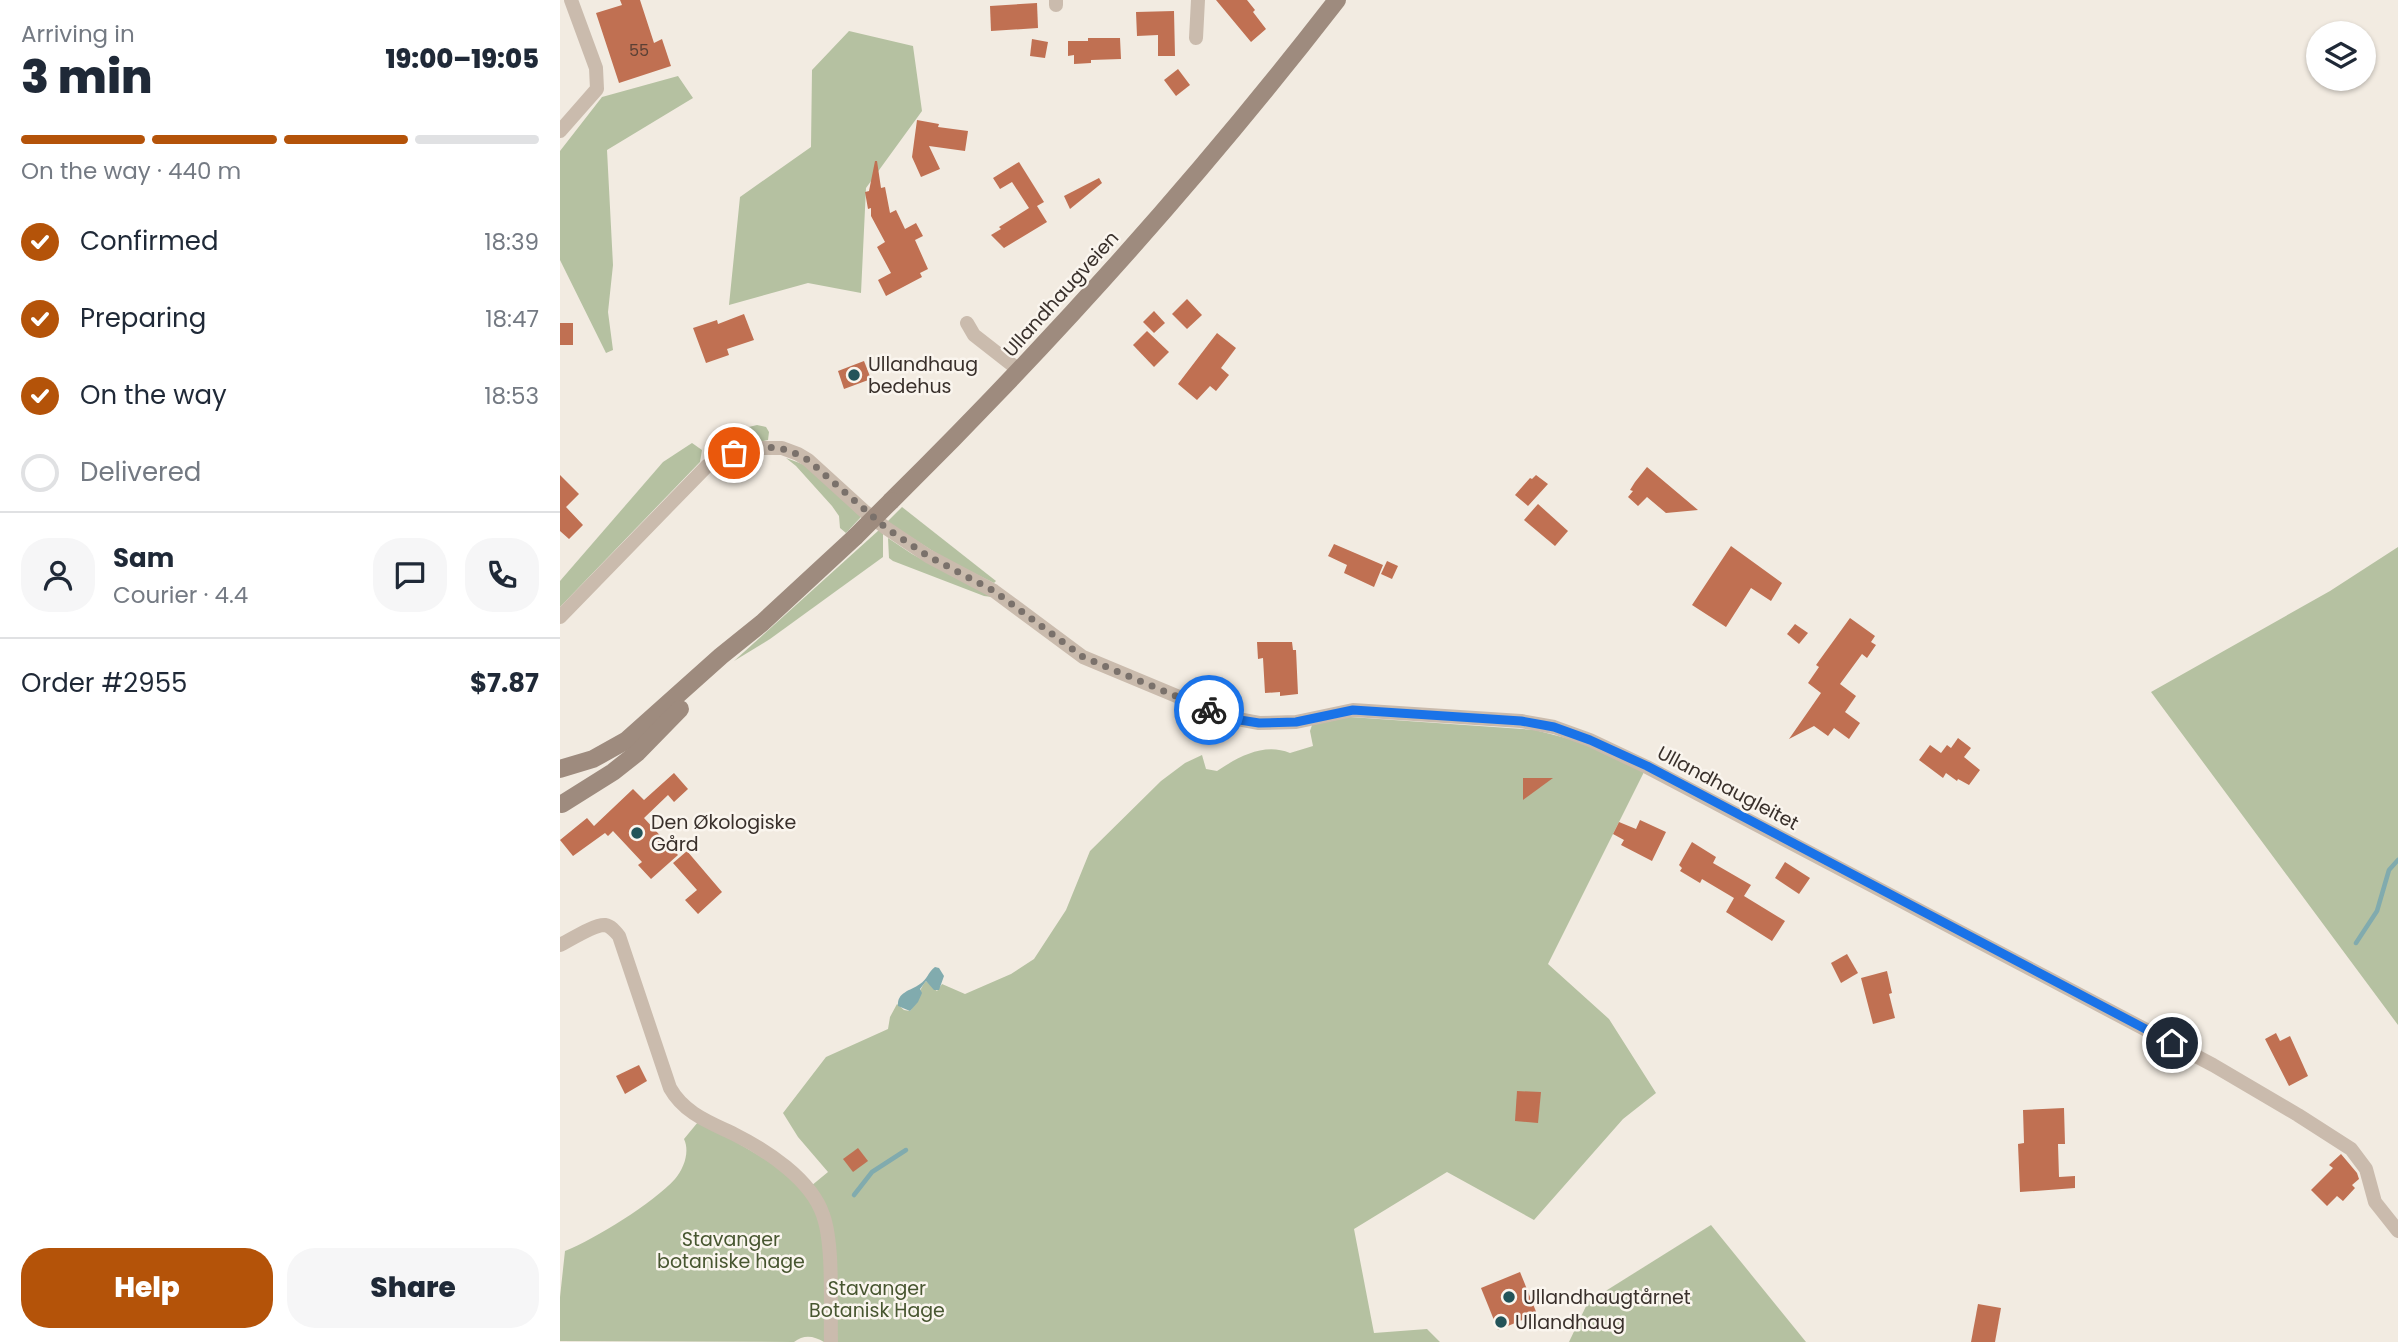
<!DOCTYPE html>
<html lang="en">
<head>
<meta charset="utf-8">
<style>
  :root { --surface:#fff; --page:#f6f6f7; --text:#1f2937; --muted:#747a83; --line:#e0e1e3; --accent:#b45309 }
  body { margin:0; font-family:Poppins,sans-serif; background:var(--page); color:var(--text); height:100vh; display:flex; flex-direction:column; font-size:26px; white-space:nowrap }
  * { box-sizing:border-box; margin:0 }
  p { font-size:23px; color:var(--muted) }
  .icon { flex:none; width:38px; height:38px; fill:none; stroke:currentColor; stroke-width:2; stroke-linecap:round; stroke-linejoin:round }
  .map { position:relative; flex:1; overflow:hidden }
  .details { display:flex; flex-direction:column; background:var(--surface); width:560px }
  .details>* { flex:none }
  .tools { position:absolute; left:1746px; top:21px; display:grid; gap:14px }
  .tools a { display:grid; place-items:center; width:70px; height:70px; border-radius:50%; background:var(--surface); box-shadow:0 2px 5px #0004; font-size:35px }
  .pin { position:absolute; display:grid; place-items:center; width:60px; height:60px; color:#fff; margin:-30px; border:4px solid #fff; border-radius:50%; box-shadow:0 2px 7px #0007 }
  .courier { position:absolute; display:grid; place-items:center; width:70px; height:70px; margin:-35px; border:5px solid #1a73e8; border-radius:50%; background:#fff; color:#222; box-shadow:0 2px 9px #0007 }
  .summary em { font-style:normal; font-weight:800 }
  .summary div { display:flex; flex-direction:column-reverse }
  .summary { display:flex; align-items:center; justify-content:space-between; height:119px; padding:0 21px }
  h1 { font-size:46px; font-weight:800; line-height:52px }
  .bar { display:grid; grid-template-columns:repeat(4,1fr); gap:10px 7px; align-content:center; height:84px; padding:0 21px }
  .bar i { height:9px; border-radius:5px; background:var(--line) }
  .bar .active { background:var(--accent) }
  .bar p { grid-column:span 4 }
  .line { display:flex; align-items:center; gap:18px; padding:0 21px; border-top:2px solid var(--line) }
  .line div { flex:1 }
  .round { display:grid; place-items:center; flex:none; width:74px; height:74px; border-radius:28px; background:var(--page) }
  ol { padding:0 21px; list-style:none }
  li { display:flex; align-items:center; gap:21px; height:77px }
  li p { margin-inline-start:auto }
  li .icon { padding:7px; border-radius:50%; background:var(--accent); color:#fff; stroke-width:4 }
  li:last-child { color:var(--muted) }
  li i { width:38px; height:38px; border:4px solid var(--line); border-radius:50% }
  .button { display:flex; gap:14px; margin-top:auto; padding:14px 21px }
  .button a { flex:1; height:80px; border-radius:28px; background:var(--accent); color:#fff; font-size:28px; font-weight:800; line-height:80px; text-align:center }
  .button a+a { background:var(--page); color:var(--text) }
  main { display:flex; flex:1; min-height:0 }
  .map>svg:first-child { display:block }
  .green { fill:#b5c1a1 }
  .water { fill:#81abae }
  .lines { fill:none; stroke-linecap:round; stroke-linejoin:round }
  .stream { stroke:#81abae; stroke-width:4.5 }
  .building { fill:#c07052 }
  .minor { stroke:#cabbad; stroke-width:14 }
  .secondary { stroke:#9e8b7e; stroke-width:18 }
  .secondary-bridge { stroke:#9e8b7e; stroke-width:18 }
  .done { stroke:#7a716b; stroke-width:7; stroke-dasharray:0 12.6 }
  .route { stroke:#1a73e8; stroke-width:9 }
  .poi-dot { fill:#235459; stroke:#faf5ee; stroke-width:2.5 }
  .labels { text-anchor:middle; dominant-baseline:central; stroke-width:5; stroke-linejoin:round; paint-order:stroke }
  .number-label { font-size:16px; fill:#5b4035 }
  .street-label { font-size:19px; fill:#39302b; stroke:#faf5ee }
  .poi-label { font-size:19px; fill:#39302b; stroke:#faf5ee; text-anchor:start }
  .park-label { font-size:19px; fill:#475630; stroke:#faf5ee }
</style>
</head>
<body>
<main>
<section class="details">
<div class="summary"><div><h1>3 min</h1><p>Arriving in</p></div><em>19:00–19:05</em></div>
<div class="bar"><i class="active"></i><i class="active"></i><i class="active"></i><i></i><p>On the way · 440 m</p></div>
<ol>
<li><svg class="icon" aria-label="check" viewBox="0 0 24 24"><path d="M5 12l5 5 9-10"/></svg>Confirmed<p>18:39</p></li>
<li><svg class="icon" aria-label="check" viewBox="0 0 24 24"><path d="M5 12l5 5 9-10"/></svg>Preparing<p>18:47</p></li>
<li><svg class="icon" aria-label="check" viewBox="0 0 24 24"><path d="M5 12l5 5 9-10"/></svg>On the way<p>18:53</p></li>
<li><i></i>Delivered</li>
</ol>
<div class="line" style="height:126px"><a class="round"><svg class="icon" aria-label="person" viewBox="0 0 24 24"><circle cx="12" cy="8" r="4"/><path d="M4 21q1-7 8-7t8 7"/></svg></a><div><b>Sam</b><p>Courier · 4.4</p></div><a class="round"><svg class="icon" aria-label="chat" viewBox="0 0 24 24"><path d="M4 5h16v11H9l-5 4z"/></svg></a><a class="round"><svg class="icon" aria-label="phone" viewBox="0 0 24 24"><path d="M5 4h4l2 5-3 2q2 4 5 5l2-3 5 2v4C11 20 4 13 5 4z"/></svg></a></div>
<div class="line" style="height:91px"><div>Order #2955</div><b>$7.87</b></div>
<div class="button"><a>Help</a><a>Share</a></div>
</section>
<div class="map">
<svg width="1838" height="1342" viewBox="0 0 1838 1342">
  <rect width="100%" height="100%" fill="#f2ebe1"/>
  <g class="green">
    <path d="M289,31l64,15 9,65 -56,77 -5,105 -53,-10 -79,22 11,-108 71,-50 1,-77z"/>
    <path d="M118,76l15,22 -86,52 6,115 -5,47 5,38 -7,3 -46,-93v-109l42,-54z"/>
    <path d="M197,425l9,2 3,5 -1,8 -37,7 -8,-4 1,-10z"/>
    <path d="M132,443l10,7 -2,12 -140,145v-26l103,-119z"/>
    <path d="M226,458l19,7 56,52 -15,16 -6,-5 -1,-12 -7,-10 -36,-40z"/>
    <path d="M342,507l94,74 -2,2 -47,-23 -60,-38z"/>
    <path d="M319,530l4,4v23l-113,82 -36,22z"/>
    <path d="M328,538l24,16 80,43 -8,-1 -91,-35 -4,-3z"/>
    <path d="M1838,547v478l-247,-333 179,-101z"/>
    <path d="M790,717l185,13 46,12 64,28 -97,194 61,55 47,74 -33,26 -89,101 -87,-48 -93,57 20,104 53,-4 13,13h-616c-10,-6 -20,-8 -30,0l-234,-1v-44l5,-46c30,-12 88,-48 110,-72 9,-11 15,-27 9,-40l14,-17 16,7 97,57 17,-14 -30,-35 -15,-24 43,-56 62,-28 2,-12 7,-13 7,6 6,1c8,-9 8,-21 16,-30l11,10 5,-7 23,10 46,-20 23,-15 32,-49 24,-59 71,-70 24,-18 17,-8 4,14 11,2c21,-14 47,-29 73,-18l23,-7 -3,-15 2,-6z"/>
    <path d="M1151,1225l95,117h-237l19,-40z"/>
  </g>
  <path class="water" d="M375,967l4,1 5,8 -5,14h-5l-8,-9 -6,8 2,4 -4,9 -8,9 -12,-5c-1,-14 12,-15 22,-22 7,-4 8,-12 15,-17z"/>
  <g class="lines">
    <g class="stream">
      <path d="M1796,943l21,-32 12,-41 9,-10"/>
      <path d="M294,1195l18,-23 34,-22"/>
    </g>
  </g>
  <g class="building">
    <path d="M60,0h20l14,43 8,-4 9,27 -52,17 -23,-70 26,-8z"/>
    <path d="M656,0h31l8,10 -2,2 13,17 -15,13z"/>
    <path d="M477,3l1,25 -47,3 -1,-25z"/>
    <path d="M614,11l1,45h-17v-21l-21,1 -1,-24z"/>
    <path d="M528,38h32l1,21 -30,1v3l-17,1v-9l-6,1v-15h20z"/>
    <path d="M472,39l16,3 -3,16 -15,-2z"/>
    <path d="M618,69l12,16 -14,11 -12,-16z"/>
    <path d="M357,120l22,4 -1,3 30,4 -3,20 -36,-5 11,23 -19,8 -9,-20z"/>
    <path d="M315,161h2l4,27 4,-1 5,26 6,-3 9,19 11,-6 7,13 -8,4 13,29 -8,4 2,4 -36,19 -8,-16 13,-7 -14,-26 8,-5 -14,-26v-8l-3,1 -3,-17 4,-1z"/>
    <path d="M459,162l25,40 -7,4 10,16 -43,26 -13,-13 10,-6 -2,-2 30,-19 -17,-26 -12,7 -7,-11z"/>
    <path d="M539,178l3,5 -32,26 -6,-13z"/>
    <path d="M627,299l15,16 -15,14 -15,-15z"/>
    <path d="M594,311l11,12 -11,10 -11,-11z"/>
    <path d="M184,314l10,26 -27,9 2,6 -23,8 -13,-35 24,-8 1,4z"/>
    <rect x="0" y="323" width="13" height="22"/>
    <path d="M587,331l22,21 -15,15 -21,-22z"/>
    <path d="M657,333l19,15 -15,20 8,7 -13,16 -6,-5 -13,14 -19,-16z"/>
    <path d="M304,361l7,18 -27,10 -6,-18z"/>
    <path d="M1087,467l51,43 -32,3 -19,-16 -9,9 -10,-9 5,-6 -3,-1 5,-8z"/>
    <path d="M0,475l19,19 -13,13 17,18 -14,14 -9,-8z"/>
    <path d="M976,475l12,9 -20,22 -13,-11 15,-17 2,1z"/>
    <path d="M978,504l30,27 -13,15 -31,-26z"/>
    <path d="M774,544l49,21 -9,22 -30,-14 3,-8 -19,-9z"/>
    <path d="M1171,546l51,37 -11,18 -20,-13 -25,39 -34,-22z"/>
    <path d="M827,561l11,5 -6,13 -11,-5z"/>
    <path d="M1290,618l25,18 -4,6 5,3 -9,13 -5,-4 -22,30 16,12 -11,16 15,11 -11,16 -15,-11 -6,8 -14,-10 -25,13 32,-46 -13,-10 11,-16 -3,-2z"/>
    <path d="M1235,624l13,9 -9,11 -12,-10z"/>
    <path d="M697,642h35l1,8h3l2,44 -18,2v-4l-15,1 -2,-35 -5,1z"/>
    <path d="M1398,738l13,10 -7,9 16,13 -11,15 -11,-6 -1,2 -11,-8 -3,5 -24,-18 11,-15 11,8 6,-8 4,3z"/>
    <path d="M114,773l14,16 -14,13 -6,-7 -24,23 34,37 -27,24 -13,-14 4,-3 -29,-31 -5,5 -3,-3 -32,23 -13,-16 27,-22 7,8 39,-37 11,11z"/>
    <path d="M963,778h30l-30,22z"/>
    <path d="M1080,820l26,12 -14,29 -31,-16 3,-5 -11,-6 6,-12 17,7z"/>
    <path d="M1132,842l24,15 -3,6 38,22 -7,11 41,25 -13,20 -46,-29 8,-14 -32,-19 -2,4 -20,-12 2,-3 -3,-3z"/>
    <path d="M127,851l35,41 -24,22 -13,-14 12,-10 -24,-27z"/>
    <path d="M1225,862l25,16 -11,16 -24,-16z"/>
    <path d="M1287,954l11,19 -17,10 -10,-20z"/>
    <path d="M1327,971l5,22 -3,1 6,24 -22,6 -12,-46z"/>
    <path d="M1716,1033l4,8 10,-5 18,40 -19,10 -24,-47z"/>
    <path d="M79,1065l8,16 -22,13 -9,-18z"/>
    <path d="M957,1091l24,1 -3,31 -23,-2z"/>
    <path d="M1504,1108l1,36h-7l1,33 16,-1v12l-55,4 -2,-48 6,-1 -1,-33z"/>
    <path d="M298,1148l10,13 -15,11 -10,-13z"/>
    <path d="M1781,1154l16,19 2,6 -7,6 3,3 -12,13 -6,-5 -10,10 -16,-16 22,-22 -4,-3z"/>
    <path d="M960,1272l17,42 -39,16 -17,-42z"/>
    <path d="M1418,1304l23,4 -6,34h-24z"/>
  </g>
  <g class="lines">
    <g class="minor">
      <path d="M496,0v5"/>
      <path d="M636,38l2,-38"/>
      <path d="M0,131l37,-42 -1,-21 -25,-68"/>
      <path d="M407,323l7,12 46,36"/>
      <path d="M0,617l147,-151 10,-8 35,-10h30l16,6 10,6 56,51 22,17 42,28 66,35 89,66 144,60 32,6 37,-1 57,-12 168,11 33,6 36,13 57,27 566,298 85,50 53,34 15,20 9,33 23,29"/>
      <path d="M0,945c10,-5 35,-21 45,-20 6,1 10,6 14,11l51,152c14,25 39,34 64,46 32,16 77,45 89,81 11,30 7,93 8,127"/>
    </g>
    <g class="secondary">
      <path d="M331,501c159,-157 309,-324 446,-501"/>
      <path d="M0,769l33,-10 34,-19 94,-84 41,-33 93,-86"/>
      <path d="M2,804l51,-32 24,-19 43,-44"/>
    </g>
    <path class="secondary-bridge" d="M295,537l36,-36"/>
  </g>
  <g class="lines">
    <path class="done" d="M174,453c30,-8 47,-9 74,7l78,68 42,28 66,35 89,66 126,53"/>
    <path class="route" d="M649,710l18,8 32,5 37,-1 57,-12 168,11 33,6 36,13 57,26 525,277"/>
  </g>
  <g class="poi-dot">
    <circle cx="294" cy="375" r="7"/>
    <circle cx="77" cy="833" r="7"/>
    <circle cx="949" cy="1297" r="7"/>
    <circle cx="941" cy="1322" r="7"/>
  </g>
  <g class="labels">
    <g class="number-label">
      <text x="79" y="50">55</text>
    </g>
    <g class="street-label">
      <text transform="translate(501 294) rotate(-48)">Ullandhaugveien</text>
      <text transform="translate(1168 788) rotate(28)">Ullandhaugleitet</text>
    </g>
    <g class="poi-label">
      <text x="308" y="364">Ullandhaug<tspan x="308" dy="22">bedehus</tspan></text>
      <text x="91" y="822">Den Økologiske<tspan x="91" dy="22">Gård</tspan></text>
      <text x="963" y="1297">Ullandhaugtårnet</text>
      <text x="955" y="1322">Ullandhaug</text>
    </g>
    <g class="park-label">
      <text x="171" y="1239">Stavanger<tspan x="171" dy="22">botaniske hage</tspan></text>
      <text x="317" y="1288">Stavanger<tspan x="317" dy="22">Botanisk Hage</tspan></text>
    </g>
  </g>
</svg>
<div class="tools">
<a><svg class="icon" aria-label="layers" viewBox="0 0 24 24"><path d="M12 4l9 5-9 5-9-5zM3 14l9 5 9-5"/></svg></a>
</div>
<div class="pin" style="left:174px;top:453px;background:#ea580c"><svg class="icon" aria-label="bag" viewBox="0 0 24 24"><path d="M5 8h14l-1 12H6zM9 8a3 3 0 0 1 6 0"/></svg></div>
<div class="pin" style="left:1612px;top:1043px;background:#1f2937"><svg class="icon" aria-label="home" viewBox="0 0 24 24"><path d="M3 11l9-7 9 7M6 9v11h12V9"/></svg></div>
<div class="courier" style="left:649px;top:710px"><svg class="icon" aria-label="bike" viewBox="0 0 24 24"><circle cx="6" cy="16" r="4"/><circle cx="18" cy="16" r="4"/><path d="M6 16l4-8h5l3 8M10 8l3 8H6M13 5h3"/></svg></div>
</div>
</main>
</body>
</html>
